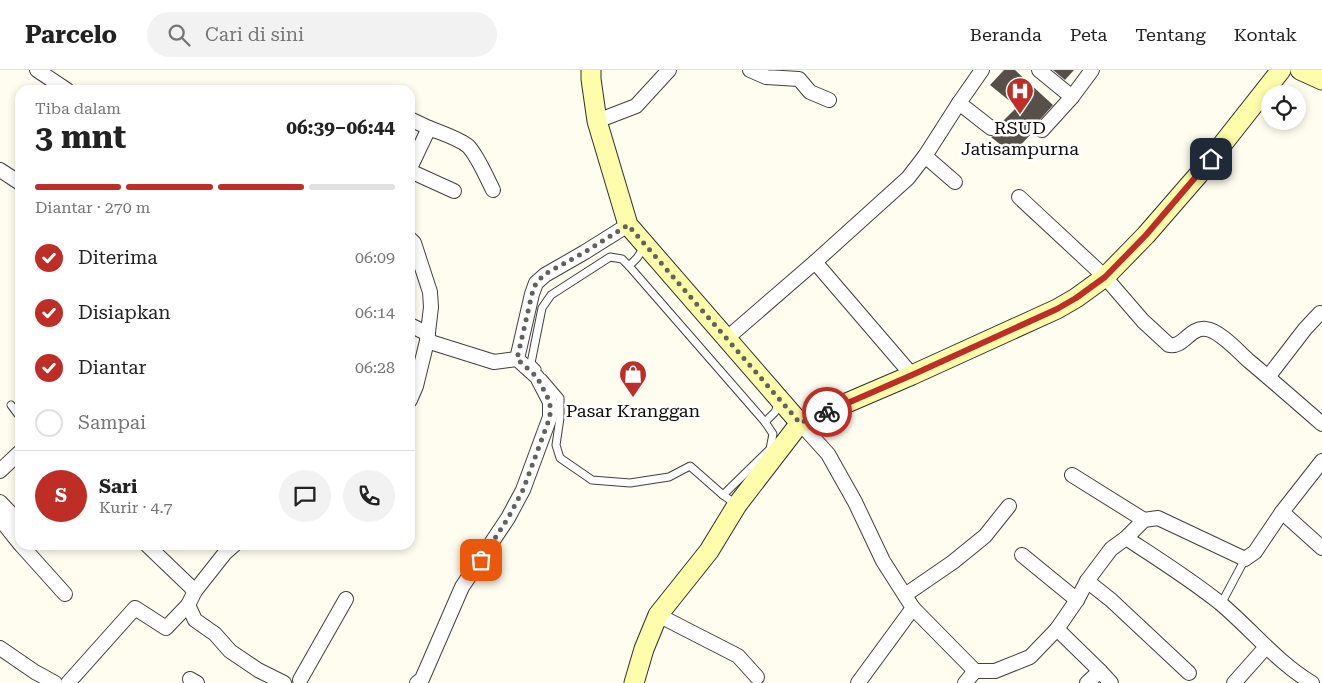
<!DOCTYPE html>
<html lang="id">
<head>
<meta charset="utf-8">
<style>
  :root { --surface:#fff; --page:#f2f2f2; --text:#222; --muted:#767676; --line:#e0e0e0; --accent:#be2e26 }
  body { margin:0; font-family:"Roboto Serif",serif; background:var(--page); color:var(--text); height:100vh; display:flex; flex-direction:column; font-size:19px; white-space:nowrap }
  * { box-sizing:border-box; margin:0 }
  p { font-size:16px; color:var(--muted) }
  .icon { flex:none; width:28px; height:28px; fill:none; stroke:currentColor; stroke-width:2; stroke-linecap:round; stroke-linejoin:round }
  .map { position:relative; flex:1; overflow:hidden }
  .drawer { position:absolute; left:15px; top:15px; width:400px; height:465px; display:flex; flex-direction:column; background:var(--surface); border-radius:15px; box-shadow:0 2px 8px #0003 }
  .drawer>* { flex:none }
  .buttons { position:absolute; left:1261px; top:15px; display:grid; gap:10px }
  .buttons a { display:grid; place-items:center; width:45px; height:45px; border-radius:50%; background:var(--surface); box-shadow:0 2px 8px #0003; font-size:25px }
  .pin { position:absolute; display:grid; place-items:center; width:42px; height:42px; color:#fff; margin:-21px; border-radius:10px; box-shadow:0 2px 8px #0006 }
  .courier { position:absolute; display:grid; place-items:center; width:50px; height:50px; margin:-25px; border:4px solid #be2e26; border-radius:50%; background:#fff; color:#222; box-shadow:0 1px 6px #0007 }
  .overview em { font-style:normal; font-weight:700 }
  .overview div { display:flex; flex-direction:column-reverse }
  .overview { display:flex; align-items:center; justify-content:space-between; height:85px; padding:0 20px }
  h1 { font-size:32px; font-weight:700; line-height:38px }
  .bar { display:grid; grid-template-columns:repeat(4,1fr); gap:8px 5px; align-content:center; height:60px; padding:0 20px }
  .bar i { height:6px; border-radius:4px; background:var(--line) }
  .bar .selected { background:var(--accent) }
  .bar p { grid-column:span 4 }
  .line { display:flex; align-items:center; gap:12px; padding:0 20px; border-top:1px solid var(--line) }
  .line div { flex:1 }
  .round { display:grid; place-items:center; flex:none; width:52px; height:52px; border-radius:26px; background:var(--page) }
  ol { padding:0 20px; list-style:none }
  li { display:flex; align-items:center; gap:15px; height:55px }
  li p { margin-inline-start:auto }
  li .icon { padding:5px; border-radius:50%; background:var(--accent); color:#fff; stroke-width:4 }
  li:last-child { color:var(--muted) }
  li i { width:28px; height:28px; border:2px solid var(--line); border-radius:50% }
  header { display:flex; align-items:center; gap:30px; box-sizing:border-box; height:70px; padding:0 25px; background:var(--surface); border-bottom:1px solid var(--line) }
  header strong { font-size:24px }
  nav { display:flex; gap:28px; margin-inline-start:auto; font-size:18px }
  .search { width:350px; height:45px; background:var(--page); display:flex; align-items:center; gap:12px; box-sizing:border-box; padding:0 18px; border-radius:28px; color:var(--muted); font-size:19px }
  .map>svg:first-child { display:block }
  .building { fill:#57504a }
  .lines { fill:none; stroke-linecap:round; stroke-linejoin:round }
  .lane-casing { stroke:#414141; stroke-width:9 }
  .street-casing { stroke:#414141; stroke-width:16 }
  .secondary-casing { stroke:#303030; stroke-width:21 }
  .lane { stroke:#fff; stroke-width:7 }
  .street { stroke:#fff; stroke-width:14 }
  .secondary { stroke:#fefdab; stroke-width:19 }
  .done { stroke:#62625d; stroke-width:5; stroke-dasharray:0 9 }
  .route { stroke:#be2e26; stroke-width:6 }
  .labels { text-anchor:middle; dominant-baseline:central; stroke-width:5; stroke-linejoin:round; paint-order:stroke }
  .poi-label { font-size:18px; fill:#0e0e0e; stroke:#fff }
</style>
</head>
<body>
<header>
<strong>Parcelo</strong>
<div class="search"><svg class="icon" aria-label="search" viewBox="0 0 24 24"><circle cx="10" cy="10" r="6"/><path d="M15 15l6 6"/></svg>Cari di sini</div>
<nav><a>Beranda</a><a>Peta</a><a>Tentang</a><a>Kontak</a></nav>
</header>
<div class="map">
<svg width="1322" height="613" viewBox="0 0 1322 613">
  <rect width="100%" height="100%" fill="#fffdef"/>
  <g class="building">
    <path d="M1004,0h11l38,35 -17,19 -2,7 -22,23 -21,-17 7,-3 2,-4 -1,-5 18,-18 -27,-22z"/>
    <path d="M1053,0h21l-9,10z"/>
  </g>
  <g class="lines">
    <g class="lane-casing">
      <g id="lane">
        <path d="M629,196l8,-8 8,-12"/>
        <path d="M537,299l-6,-6 11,-55 9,-13 59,-38 12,2 7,7 136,156 8,12 -3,15 -47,46"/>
        <path d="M543,308l17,20v20l-4,27 4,13 32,22 38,3 39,-6 21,-11 33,29 13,9"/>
        <path d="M11,335l9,12"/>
        <path d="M765,352l10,-10 4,-9"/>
        <path d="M1221,534l24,-45"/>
      </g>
    </g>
    <g class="street-casing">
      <g id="street">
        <path d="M37,0l30,20"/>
        <path d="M750,0l16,7 33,2 11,13 19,8"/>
        <path d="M1039,0l33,27"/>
        <path d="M959,33l32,25"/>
        <path d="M410,49l19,9"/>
        <path d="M597,51l39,-15 33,-36"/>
        <path d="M1042,60l30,-33 20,-27"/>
        <path d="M925,86l30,26"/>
        <path d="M410,98l19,-40c12,5 29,10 39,18 9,9 19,32 25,44"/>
        <path d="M0,100l20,13"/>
        <path d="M410,101l44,20"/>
        <path d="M1019,127l86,80 38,44 26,24c15,3 20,-18 37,-16 13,1 33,23 43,32 25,21 49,42 73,63"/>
        <path d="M410,169l4,4 16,49 1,15 -4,34"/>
        <path d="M815,192l97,113"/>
        <path d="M410,255l18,9"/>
        <path d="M726,269l89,-77 93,-84 17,-22 34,-53 23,-33"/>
        <path d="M517,289l15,-65 4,-11 9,-8 40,-23 43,-27"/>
        <path d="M1268,307l37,-48 15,-16"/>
        <path d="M410,330l6,-14 11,-45 67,21 23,-3 20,18 13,25v15l-27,73 -15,28 -46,69 -40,92 -5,4"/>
        <path d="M800,353l28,31 27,48 28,59 30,47 62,63h20l35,-14 27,-28 20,-29 10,-19 24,-32 15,-11 18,-18 14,-2 87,41 10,-7 27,-40 40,-51"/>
        <path d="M0,401l20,-19"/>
        <path d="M1072,405l72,45"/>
        <path d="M0,432l20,21"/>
        <path d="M1282,442l40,36"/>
        <path d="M0,449l20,25"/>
        <path d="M1126,468c32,21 64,41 94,65 31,26 57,59 92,80"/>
        <path d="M21,475l44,49"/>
        <path d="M147,475l48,46"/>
        <path d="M1022,485l55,45"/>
        <path d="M1087,511l24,19 78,73"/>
        <path d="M905,525l48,-33 32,-26 24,-30"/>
        <path d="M188,535l7,15 20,14 15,17 28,19 26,13"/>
        <path d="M658,545l80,41 19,21"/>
        <path d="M1057,559l43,42 11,12"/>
        <path d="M0,578l35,24 20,11"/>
        <path d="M190,609l7,4"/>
        <path d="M300,610l46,-81"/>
        <path d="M68,613l67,-75 31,20 22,-23 7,-14 30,-38 9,-8"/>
        <path d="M858,613l55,-75"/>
        <path d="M965,613l10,-12"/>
        <path d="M1087,613l13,-12"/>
        <path d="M1234,613l32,-36"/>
      </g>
    </g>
    <g class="secondary-casing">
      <g id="secondary">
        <path d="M591,0v9l6,42 31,104 172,198"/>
        <path d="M1300,0l22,10"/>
        <path d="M634,613l10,-34 14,-34 51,-64 28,-46 63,-82 112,-48 145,-66 19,-11 29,-21 41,-42 53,-61 82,-104"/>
      </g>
    </g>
    <use href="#lane" class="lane"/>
    <use href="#street" class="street"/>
    <use href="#secondary" class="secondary"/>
  </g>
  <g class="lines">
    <path class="done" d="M481,490l27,-42 15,-28 27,-73v-15l-13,-25 -20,-18 15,-65 4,-11 9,-9 40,-22 43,-27 172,198 27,-11"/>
    <path class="route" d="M827,342l85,-37 145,-66 19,-11 29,-21 41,-42 65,-76"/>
  </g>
  <defs>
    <g id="hospital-pin" transform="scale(1.4375)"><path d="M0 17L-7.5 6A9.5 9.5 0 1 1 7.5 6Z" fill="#be2e26" stroke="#fff"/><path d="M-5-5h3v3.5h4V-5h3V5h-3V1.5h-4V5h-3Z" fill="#fff"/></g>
    <g id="shop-pin" transform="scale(1.4375)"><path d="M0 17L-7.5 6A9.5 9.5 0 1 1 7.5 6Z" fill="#be2e26" stroke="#fff"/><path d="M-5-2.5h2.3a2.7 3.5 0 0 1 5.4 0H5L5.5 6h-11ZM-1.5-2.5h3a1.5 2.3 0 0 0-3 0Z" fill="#fff"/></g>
  </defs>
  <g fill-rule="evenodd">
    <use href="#hospital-pin" x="1020" y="21"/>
    <use href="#shop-pin" x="633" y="304"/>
  </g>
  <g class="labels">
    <g class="poi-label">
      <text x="1020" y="57">RSUD<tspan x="1020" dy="21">Jatisampurna</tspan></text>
      <text x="633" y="340">Pasar Kranggan</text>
    </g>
  </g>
</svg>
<div class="buttons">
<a><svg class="icon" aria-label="locate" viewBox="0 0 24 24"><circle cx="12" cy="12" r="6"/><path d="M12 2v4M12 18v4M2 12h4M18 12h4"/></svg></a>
</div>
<div class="pin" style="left:481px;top:490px;background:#ea580c"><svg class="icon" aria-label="bag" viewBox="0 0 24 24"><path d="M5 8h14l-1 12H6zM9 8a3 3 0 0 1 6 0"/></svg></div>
<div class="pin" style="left:1211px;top:89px;background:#1f2937"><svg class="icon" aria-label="home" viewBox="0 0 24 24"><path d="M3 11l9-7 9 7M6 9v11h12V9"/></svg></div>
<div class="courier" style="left:827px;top:342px"><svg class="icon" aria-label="bike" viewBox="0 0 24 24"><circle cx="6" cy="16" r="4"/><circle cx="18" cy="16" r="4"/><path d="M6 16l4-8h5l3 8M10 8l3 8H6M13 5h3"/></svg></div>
<section class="drawer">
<div class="overview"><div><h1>3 mnt</h1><p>Tiba dalam</p></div><em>06:39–06:44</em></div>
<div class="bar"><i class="selected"></i><i class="selected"></i><i class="selected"></i><i></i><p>Diantar · 270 m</p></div>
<ol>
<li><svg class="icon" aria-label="check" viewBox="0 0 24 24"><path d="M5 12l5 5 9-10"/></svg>Diterima<p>06:09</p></li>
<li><svg class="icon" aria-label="check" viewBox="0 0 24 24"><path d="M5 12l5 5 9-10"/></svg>Disiapkan<p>06:14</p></li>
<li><svg class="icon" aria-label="check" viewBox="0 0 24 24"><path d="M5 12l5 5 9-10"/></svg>Diantar<p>06:28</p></li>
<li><i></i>Sampai</li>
</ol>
<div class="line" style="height:90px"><b class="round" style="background:var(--accent);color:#fff">S</b><div><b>Sari</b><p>Kurir · 4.7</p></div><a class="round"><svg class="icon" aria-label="chat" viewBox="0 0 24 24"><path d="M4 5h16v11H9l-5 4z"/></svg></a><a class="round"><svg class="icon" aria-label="phone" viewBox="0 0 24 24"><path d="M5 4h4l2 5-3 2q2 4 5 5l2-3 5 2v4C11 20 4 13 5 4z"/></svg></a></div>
</section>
</div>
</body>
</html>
